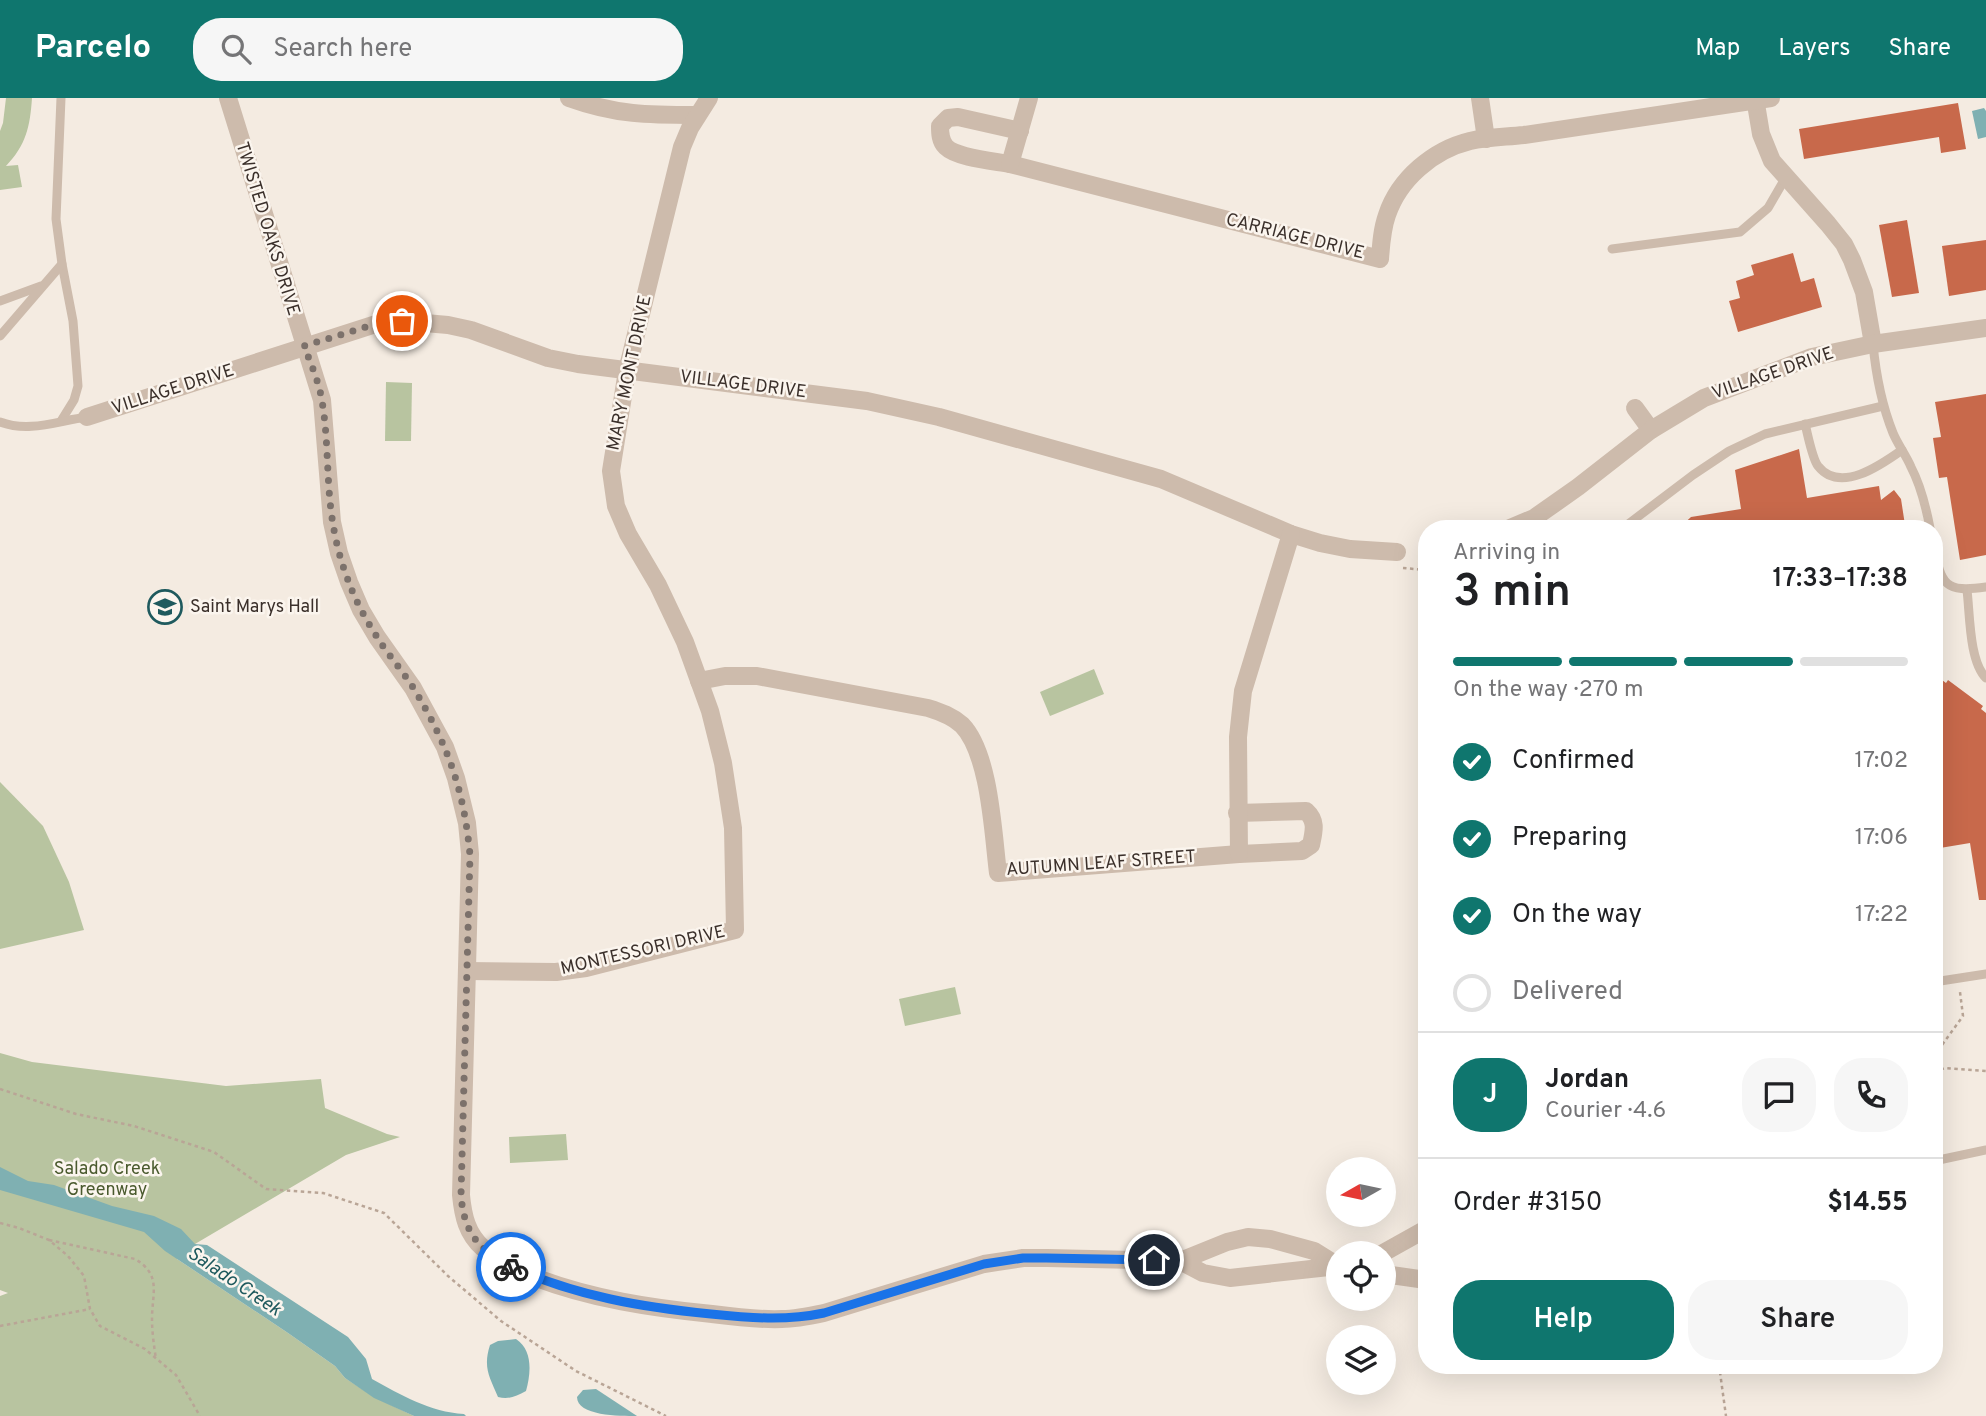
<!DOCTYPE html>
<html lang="en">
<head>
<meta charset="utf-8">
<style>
  :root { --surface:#fff; --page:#f6f6f6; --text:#202124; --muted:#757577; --line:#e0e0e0; --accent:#0f766e }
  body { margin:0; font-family:Overpass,sans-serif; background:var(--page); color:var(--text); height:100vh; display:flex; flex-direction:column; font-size:26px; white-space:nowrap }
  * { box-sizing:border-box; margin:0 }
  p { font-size:23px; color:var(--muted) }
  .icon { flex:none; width:38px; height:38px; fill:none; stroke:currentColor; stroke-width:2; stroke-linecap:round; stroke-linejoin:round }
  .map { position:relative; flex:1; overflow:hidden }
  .drawer { position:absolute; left:1418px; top:422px; width:525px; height:854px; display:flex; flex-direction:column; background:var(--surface); border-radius:28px; box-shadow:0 7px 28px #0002 }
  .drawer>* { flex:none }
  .needle { width:46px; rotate:261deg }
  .controls { position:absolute; left:1326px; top:1059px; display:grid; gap:14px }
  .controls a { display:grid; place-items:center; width:70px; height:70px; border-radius:50%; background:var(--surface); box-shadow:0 7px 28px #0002; font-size:35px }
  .pin { position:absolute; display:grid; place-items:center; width:60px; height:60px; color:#fff; margin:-30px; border:4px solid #fff; border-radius:50%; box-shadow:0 2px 7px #0007 }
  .courier { position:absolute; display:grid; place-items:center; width:70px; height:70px; margin:-35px; border:5px solid #1a73e8; border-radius:50%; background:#fff; color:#222; box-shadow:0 2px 9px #0007 }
  .headline em { font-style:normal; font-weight:600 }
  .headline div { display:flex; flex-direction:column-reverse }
  .headline { display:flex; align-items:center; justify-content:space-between; height:119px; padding:0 35px }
  h1 { font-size:46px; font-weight:600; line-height:52px }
  .bar { display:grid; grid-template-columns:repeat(4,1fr); gap:10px 7px; align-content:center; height:84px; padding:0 35px }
  .bar i { height:9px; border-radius:5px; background:var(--line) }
  .bar .current { background:var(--accent) }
  .bar p { grid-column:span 4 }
  .line { display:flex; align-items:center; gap:18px; padding:0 35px; border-top:2px solid var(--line) }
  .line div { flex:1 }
  .round { display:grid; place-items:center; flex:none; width:74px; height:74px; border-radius:28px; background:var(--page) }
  ol { padding:0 35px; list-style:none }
  li { display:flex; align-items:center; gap:21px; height:77px }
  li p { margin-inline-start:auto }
  li .icon { padding:7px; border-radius:50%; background:var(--accent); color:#fff; stroke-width:4 }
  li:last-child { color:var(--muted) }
  li i { width:38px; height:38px; border:4px solid var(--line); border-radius:50% }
  .button { display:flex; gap:14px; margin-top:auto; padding:14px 35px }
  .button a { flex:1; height:80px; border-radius:28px; background:var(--accent); color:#fff; font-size:28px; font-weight:600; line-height:80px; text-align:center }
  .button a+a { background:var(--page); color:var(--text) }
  header { display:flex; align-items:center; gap:42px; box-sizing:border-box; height:98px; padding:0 35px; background:var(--accent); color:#fff }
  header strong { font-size:33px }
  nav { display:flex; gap:38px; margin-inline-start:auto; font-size:24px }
  .search { width:490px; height:63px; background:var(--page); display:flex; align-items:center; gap:18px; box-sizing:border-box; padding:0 24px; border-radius:28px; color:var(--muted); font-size:26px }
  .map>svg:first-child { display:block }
  .green { fill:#b8c4a0 }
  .water { fill:#7fb0b2 }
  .building { fill:#c8694b }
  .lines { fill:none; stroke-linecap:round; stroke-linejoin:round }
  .path { stroke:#b9a596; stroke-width:2.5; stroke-dasharray:3.5 3.5; stroke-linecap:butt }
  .service { stroke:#cdbbac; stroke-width:9 }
  .minor { stroke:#cdbbac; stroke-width:18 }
  .done { stroke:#7c716b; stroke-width:7; stroke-dasharray:0 12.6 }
  .route { stroke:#1a73e8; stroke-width:9 }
  .labels { text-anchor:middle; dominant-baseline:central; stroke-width:5; stroke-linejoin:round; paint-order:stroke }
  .street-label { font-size:18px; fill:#3b302b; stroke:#fbf5ee }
  .poi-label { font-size:18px; fill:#3b302b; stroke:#fbf5ee; text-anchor:start }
  .park-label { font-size:18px; fill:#4a5a2e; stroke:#fbf5ee }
  .water-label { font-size:19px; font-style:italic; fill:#1f5a5e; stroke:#fbf5ee }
</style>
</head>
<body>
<header>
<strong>Parcelo</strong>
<div class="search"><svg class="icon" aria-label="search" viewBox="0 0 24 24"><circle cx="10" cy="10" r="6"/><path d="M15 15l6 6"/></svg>Search here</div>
<nav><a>Map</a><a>Layers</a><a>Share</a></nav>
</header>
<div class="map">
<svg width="1986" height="1318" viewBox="0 0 1986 1318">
  <rect width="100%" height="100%" fill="#f4ebe1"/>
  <g class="green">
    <path d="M6,0h26c-2,29 -6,47 -26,68l12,-1 4,22 -22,3v-59l3,-8z"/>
    <path d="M386,284l26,1 -1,58h-26z"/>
    <path d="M1094,571l10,25 -54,22 -10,-24z"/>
    <path d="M0,684l43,44 26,56 15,48 -84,19z"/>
    <path d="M955,889l6,27 -56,12 -6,-27z"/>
    <path d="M0,955l32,9 194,24 95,-7 4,29 62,26 13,3 -54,18 -151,89 -18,15 111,74 47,33 10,12 29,19 40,19h-414v-120l8,-3 -8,-3z"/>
    <path d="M566,1036l2,26 -58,3 -1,-26z"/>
  </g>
  <g class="water">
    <path d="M1984,10l2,3v26l-8,2 -6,-28z"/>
    <path d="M0,1069l28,14 26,4 58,21 42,10 27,13 14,15 12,1 141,92 18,22 6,20c29,16 58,33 92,35l2,2h-52l-40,-18 -29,-20 -10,-12 -47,-33 -123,-82 -21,-19 -144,-42z"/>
    <path d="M516,1241c17,11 15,34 10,52 -10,5 -17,9 -28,6 -9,-21 -15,-30 -8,-52l8,-4z"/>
    <path d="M596,1291l41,27c-18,0 -60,0 -60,-19l6,-7z"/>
  </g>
  <g class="building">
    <path d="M1958,5l8,46 -25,4 -2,-16 -135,22 -5,-30z"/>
    <path d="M1907,122l12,73 -27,4 -13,-72z"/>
    <path d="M1986,142v50l-37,6 -7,-50z"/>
    <path d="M1793,155l8,29 13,-4 8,29 -84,25 -9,-31 11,-3 -4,-17 18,-6 -3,-10z"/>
    <path d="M1986,296v161l-26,5 -13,-83 -8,1 -6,-40 8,-1 -6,-35z"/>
    <path d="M1799,351l8,49 72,-12 2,14 13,-10 7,9 4,26 -13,2 1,1h-214l12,-11 50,-8 -6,-39z"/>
    <path d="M1934,576l12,9 2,-3 35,26 -2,3 5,4v187h-7l-9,-57 -36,6z"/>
  </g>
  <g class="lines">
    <g class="path">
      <path d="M1403,470l23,2"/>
      <path d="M1934,958l29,-40 -3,-24"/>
      <path d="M1934,974l11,-4 41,3"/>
      <path d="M0,991l76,25 58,12 80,26 52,37 57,4 61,20 64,63 53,45 75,50 90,45"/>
      <path d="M0,1125l19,5 30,12 19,16 16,20 6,33 10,17 45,23 31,26 24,41"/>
      <path d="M49,1142l86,19c27,16 17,34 17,60 0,13 2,27 4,40"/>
      <path d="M0,1228l90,-17"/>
      <path d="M1719,1267l7,51"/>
    </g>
    <g class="service">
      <path d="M61,0l-5,121 6,45 11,57 5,65 -4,14 -13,21"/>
      <path d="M1612,151l128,-17 28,-24 18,-31"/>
      <path d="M0,203l41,-15"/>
      <path d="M0,238l62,-72"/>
      <path d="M1873,246c3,32 8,59 20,89 5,12 13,22 18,34 10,19 15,40 19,61"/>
      <path d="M0,324c29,11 57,-1 87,-5"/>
      <path d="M1805,326c3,11 7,34 13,42 22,28 63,-1 84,-16"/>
      <path d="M1623,430l70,-53 36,-24 36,-17 118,-28"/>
      <path d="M1934,448c7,39 11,47 52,41"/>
      <path d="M1967,492c3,24 2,71 19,88"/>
      <path d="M1934,884l52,-8"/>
      <path d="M1934,1063l52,-11"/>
    </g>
    <g class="minor">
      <path d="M228,0l94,302 10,122 7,31 10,29 12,28 16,27 36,51 32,59 11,31 11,45 3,31 -9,341c2,21 6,39 22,53 15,14 33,21 51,29 58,22 117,31 178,37 23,3 47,6 70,5 14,0 28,-3 42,-6l160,-49 39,-6h24l133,3 47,-19 21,-5 22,2 44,12 24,15 -108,12 -27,-5 -23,-12"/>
      <path d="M569,0c47,17 80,17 128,17"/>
      <path d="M1480,0l6,41"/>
      <path d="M1755,0l6,36 11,27 56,63 16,20 8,16 12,32 9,52"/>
      <path d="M1020,33l-62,-14 -10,1 -8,8c0,7 0,15 6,21 11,11 48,14 64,17l370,95c1,-15 2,-30 7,-44 12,-36 46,-65 83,-74 17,-4 36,-4 54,-6l247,-37"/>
      <path d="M1010,66l19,-66"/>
      <path d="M1635,310l16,22"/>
      <path d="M87,319l292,-94 23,-2 46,4 23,5 77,28 30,6 289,37 72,16 222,62 130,55 29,9 30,6 47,3"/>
      <path d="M1510,430l24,-10 44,-31 73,-57 53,-32 108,-41 61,-13 113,-16"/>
      <path d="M699,583l26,-5h32l171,32c13,4 24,8 34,17 28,29 31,109 36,148l241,-19 63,-3 9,-6c3,-14 6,-24 -5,-34l-69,2"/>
      <path d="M1239,756l-1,-117 5,-46 48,-157"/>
      <path d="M467,873l89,1 30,-4 149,-38 -2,-102 -10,-65 -13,-52 -25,-69 -27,-57 -30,-51 -12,-28 -5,-35 16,-100 55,-224 8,-19 19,-30"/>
      <path d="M1383,1155l43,-24"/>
      <path d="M1384,1176l42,6"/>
    </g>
  </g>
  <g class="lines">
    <path class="done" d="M402,223l-23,2 -75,23c7,18 15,36 18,55 7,41 4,82 11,123 3,19 8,38 15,56 7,20 18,40 29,57 11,18 26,34 37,52 34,56 50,101 56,166l-9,340c3,39 18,54 50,72"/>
    <path class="route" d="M511,1169c67,29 128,40 200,47 39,4 75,7 113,-1l160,-49 39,-6h23l108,2"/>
  </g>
  <defs>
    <g id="school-ring" transform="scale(1.75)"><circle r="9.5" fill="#fbf5ee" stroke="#1f5a5e" stroke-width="1.5"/><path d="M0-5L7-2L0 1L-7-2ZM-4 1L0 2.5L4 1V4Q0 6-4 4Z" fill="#1f5a5e"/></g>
  </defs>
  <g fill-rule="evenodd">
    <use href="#school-ring" x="165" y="509"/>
  </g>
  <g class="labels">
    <g class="street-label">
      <text transform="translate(267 131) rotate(73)">TWISTED OAKS DRIVE</text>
      <text transform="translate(1295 139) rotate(14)">CARRIAGE DRIVE</text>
      <text transform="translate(630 275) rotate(-78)">MARY MONT DRIVE</text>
      <text transform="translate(1773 276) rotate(-19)">VILLAGE DRIVE</text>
      <text transform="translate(743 287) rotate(7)">VILLAGE DRIVE</text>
      <text transform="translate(173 292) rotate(-18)">VILLAGE DRIVE</text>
      <text transform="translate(1101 766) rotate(-4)">AUTUMN LEAF STREET</text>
      <text transform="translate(643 853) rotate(-13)">MONTESSORI DRIVE</text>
    </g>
    <g class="poi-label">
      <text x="190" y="509">Saint Marys Hall</text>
    </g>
    <g class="park-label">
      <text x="107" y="1071">Salado Creek<tspan x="107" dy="21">Greenway</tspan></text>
    </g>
    <g class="water-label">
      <text transform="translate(234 1184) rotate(34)">Salado Creek</text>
    </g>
  </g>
</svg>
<div class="controls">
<a><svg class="needle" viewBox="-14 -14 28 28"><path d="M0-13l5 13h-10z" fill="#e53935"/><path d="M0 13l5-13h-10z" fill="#757577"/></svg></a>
<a><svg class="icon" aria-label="locate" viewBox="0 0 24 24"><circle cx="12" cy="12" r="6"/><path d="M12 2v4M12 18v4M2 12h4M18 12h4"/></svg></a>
<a><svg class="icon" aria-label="layers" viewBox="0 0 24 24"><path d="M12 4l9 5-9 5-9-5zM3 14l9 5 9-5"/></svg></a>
</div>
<div class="pin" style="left:402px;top:223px;background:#ea580c"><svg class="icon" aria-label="bag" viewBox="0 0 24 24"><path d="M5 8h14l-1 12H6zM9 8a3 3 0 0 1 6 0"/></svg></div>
<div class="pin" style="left:1154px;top:1162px;background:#1f2937"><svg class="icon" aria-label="home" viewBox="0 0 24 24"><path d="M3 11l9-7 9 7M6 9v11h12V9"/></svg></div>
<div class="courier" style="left:511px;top:1169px"><svg class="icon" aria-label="bike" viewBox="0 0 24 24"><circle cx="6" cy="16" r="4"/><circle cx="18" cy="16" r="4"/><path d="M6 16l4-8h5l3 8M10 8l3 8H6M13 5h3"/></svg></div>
<section class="drawer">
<div class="headline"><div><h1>3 min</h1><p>Arriving in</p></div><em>17:33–17:38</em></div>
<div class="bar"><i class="current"></i><i class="current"></i><i class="current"></i><i></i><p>On the way · 270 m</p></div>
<ol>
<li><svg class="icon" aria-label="check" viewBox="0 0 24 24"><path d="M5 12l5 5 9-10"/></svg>Confirmed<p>17:02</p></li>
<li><svg class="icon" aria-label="check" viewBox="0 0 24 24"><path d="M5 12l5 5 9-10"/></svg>Preparing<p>17:06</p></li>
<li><svg class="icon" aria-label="check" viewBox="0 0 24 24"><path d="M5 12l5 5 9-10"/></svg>On the way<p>17:22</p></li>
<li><i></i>Delivered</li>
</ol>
<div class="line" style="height:126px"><b class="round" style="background:var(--accent);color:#fff">J</b><div><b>Jordan</b><p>Courier · 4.6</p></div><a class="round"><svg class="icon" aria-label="chat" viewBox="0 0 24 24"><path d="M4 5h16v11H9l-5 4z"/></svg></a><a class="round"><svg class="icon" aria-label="phone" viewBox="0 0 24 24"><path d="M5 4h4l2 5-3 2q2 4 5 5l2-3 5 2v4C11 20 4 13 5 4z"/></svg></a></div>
<div class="line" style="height:91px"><div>Order #3150</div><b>$14.55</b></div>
<div class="button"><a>Help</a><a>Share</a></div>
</section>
</div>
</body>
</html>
